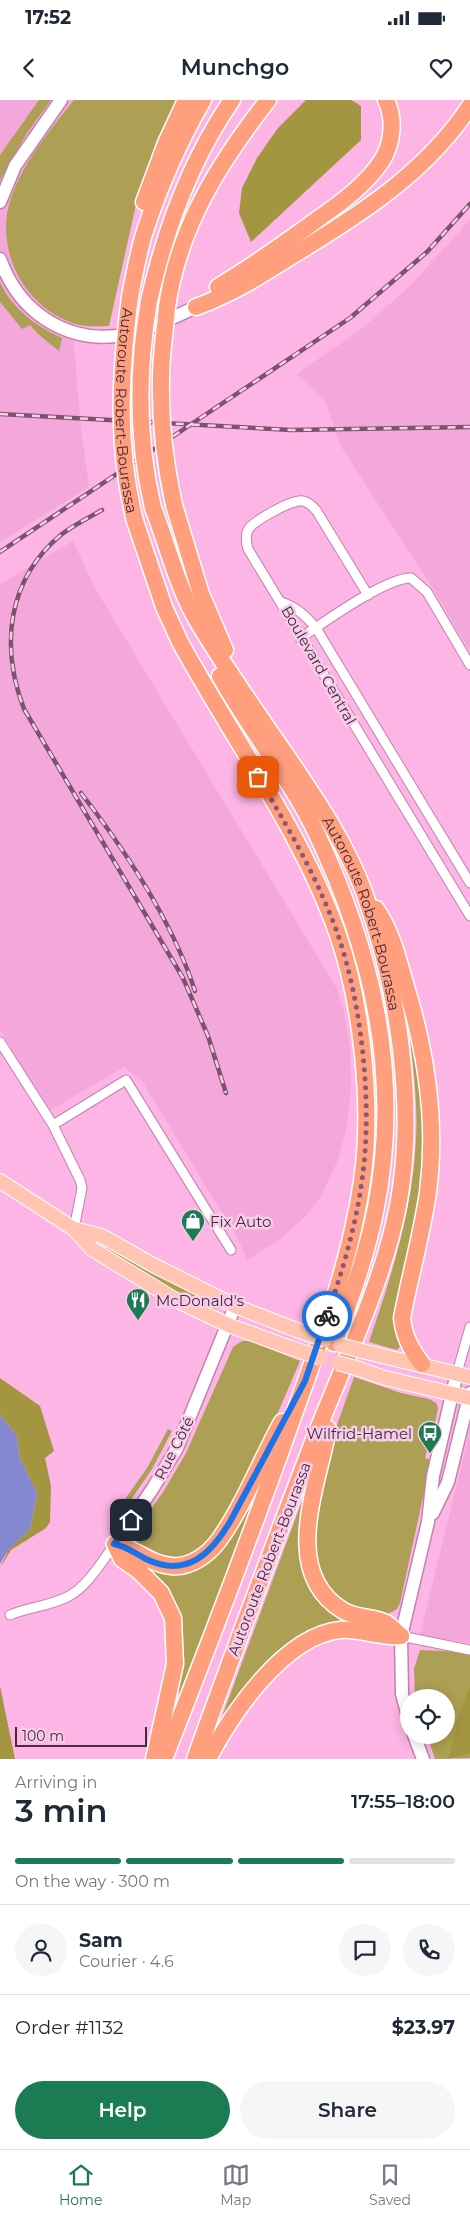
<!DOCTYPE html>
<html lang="en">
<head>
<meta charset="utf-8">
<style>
  :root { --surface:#fff; --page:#f6f6f7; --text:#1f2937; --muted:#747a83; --line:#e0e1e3; --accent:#1b7b53 }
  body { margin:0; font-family:Montserrat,sans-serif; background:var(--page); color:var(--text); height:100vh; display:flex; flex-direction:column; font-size:19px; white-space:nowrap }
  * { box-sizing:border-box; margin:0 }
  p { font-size:16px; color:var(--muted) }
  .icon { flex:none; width:28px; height:28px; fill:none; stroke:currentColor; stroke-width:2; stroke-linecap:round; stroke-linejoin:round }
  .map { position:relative; height:1659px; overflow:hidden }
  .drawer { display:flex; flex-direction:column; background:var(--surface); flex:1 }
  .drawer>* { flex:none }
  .buttons { position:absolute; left:400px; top:1589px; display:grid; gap:10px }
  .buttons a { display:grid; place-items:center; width:55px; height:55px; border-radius:50%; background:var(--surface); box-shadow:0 2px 12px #0003; font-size:25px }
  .scale { position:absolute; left:15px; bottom:12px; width:132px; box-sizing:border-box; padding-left:5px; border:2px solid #462a3d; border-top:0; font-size:14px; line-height:18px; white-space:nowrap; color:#462a3d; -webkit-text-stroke:4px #f8cde9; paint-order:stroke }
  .pin { position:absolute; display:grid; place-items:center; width:42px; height:42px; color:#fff; margin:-21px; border-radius:10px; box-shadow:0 2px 8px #0006 }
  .courier { position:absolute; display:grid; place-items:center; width:50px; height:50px; margin:-25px; border:4px solid #1a73e8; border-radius:50%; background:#fff; color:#222; box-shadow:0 1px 6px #0007 }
  .overview em { font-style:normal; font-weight:600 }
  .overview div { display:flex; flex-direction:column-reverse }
  .overview { display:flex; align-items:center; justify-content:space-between; height:85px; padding:0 15px }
  h1 { font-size:32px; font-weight:600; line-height:38px }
  .bar { display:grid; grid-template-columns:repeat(4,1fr); gap:8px 5px; align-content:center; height:60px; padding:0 15px }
  .bar i { height:6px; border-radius:4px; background:var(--line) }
  .bar .on { background:var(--accent) }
  .bar p { grid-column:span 4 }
  .line { display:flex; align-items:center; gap:12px; padding:0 15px; border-top:1px solid var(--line) }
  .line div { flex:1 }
  .round { display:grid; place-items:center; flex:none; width:52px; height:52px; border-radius:26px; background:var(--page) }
  .button { display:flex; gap:10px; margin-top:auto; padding:10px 15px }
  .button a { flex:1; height:58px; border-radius:30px; background:var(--accent); color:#fff; font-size:20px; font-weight:600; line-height:58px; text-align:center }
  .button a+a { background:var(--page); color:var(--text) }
  .status { display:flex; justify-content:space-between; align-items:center; height:35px; padding:0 25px; background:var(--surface); direction:ltr }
  .status svg { height:14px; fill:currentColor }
  header { display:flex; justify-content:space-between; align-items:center; height:65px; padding:0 15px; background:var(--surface); font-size:22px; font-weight:600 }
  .tab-bar { display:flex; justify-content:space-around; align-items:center; height:70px; border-top:1px solid var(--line); background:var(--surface); font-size:14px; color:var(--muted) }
  .tab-bar a { display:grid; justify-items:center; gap:2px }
  .tab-bar .on { color:var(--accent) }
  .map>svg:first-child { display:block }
  .built { fill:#f4a7da }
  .green { fill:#ada054 }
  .forest { fill:#a49640 }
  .water { fill:#8388d0 }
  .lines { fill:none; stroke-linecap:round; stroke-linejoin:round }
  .street-casing { stroke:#c481ae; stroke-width:11 }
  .secondary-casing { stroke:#c481ae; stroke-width:15 }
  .primary-casing { stroke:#fff; stroke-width:16 }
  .highway-casing { stroke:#fff; stroke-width:19 }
  .street { stroke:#fff; stroke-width:9 }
  .secondary { stroke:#fff; stroke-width:12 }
  .primary { stroke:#ffc5b2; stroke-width:14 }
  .highway { stroke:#ff9f7e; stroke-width:16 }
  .rail-casing { stroke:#7c536f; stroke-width:4.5 }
  .rail { stroke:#f8cde9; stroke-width:2.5; stroke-dasharray:8; stroke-linecap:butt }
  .primary-bridge-casing { stroke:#fff; stroke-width:16; stroke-linecap:butt }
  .highway-bridge-casing { stroke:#fff; stroke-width:19; stroke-linecap:butt }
  .primary-bridge { stroke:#ffc5b2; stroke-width:14 }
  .highway-bridge { stroke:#ff9f7e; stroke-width:16 }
  .done { stroke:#865b77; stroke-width:5; stroke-dasharray:0 9 }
  .route { stroke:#1a73e8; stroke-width:6 }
  .labels { text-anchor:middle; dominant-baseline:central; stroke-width:5; stroke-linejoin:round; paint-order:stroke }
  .street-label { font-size:15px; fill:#462a3d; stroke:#f8cde9 }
  .poi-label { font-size:15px; fill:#462a3d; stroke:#f8cde9; text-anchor:start }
</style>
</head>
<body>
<div class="status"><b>17:52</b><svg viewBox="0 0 49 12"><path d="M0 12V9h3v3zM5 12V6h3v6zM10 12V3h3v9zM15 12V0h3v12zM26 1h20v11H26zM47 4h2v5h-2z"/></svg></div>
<header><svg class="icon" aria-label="back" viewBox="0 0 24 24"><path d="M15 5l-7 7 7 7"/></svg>Munchgo<svg class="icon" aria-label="heart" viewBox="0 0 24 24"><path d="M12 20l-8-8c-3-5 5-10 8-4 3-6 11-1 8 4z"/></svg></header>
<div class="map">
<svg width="470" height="1659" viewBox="0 0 470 1659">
  <rect width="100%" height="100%" fill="#fcb5e4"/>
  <g class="built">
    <path d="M0,0h165l-64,135 -28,97 7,87 9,68 -89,55z"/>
    <path d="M470,120v431l-38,-64 -92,-142 -14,-42 -29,-29 67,-47 47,-42z"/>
    <path d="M73,441l23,49 241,399 7,23 6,34 1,40 -4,40 -10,36 -16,34 -15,20 -29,26 -30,18 -8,-19 -97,-160 -18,-14 -75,44 -49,-81v-446z"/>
    <path d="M470,1331v212l-50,-8z"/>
  </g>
  <g class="green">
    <path d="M39,0h12l-24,33 -27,47v-25z"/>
    <path d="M74,0h104l-17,33 -24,67 -28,126c-9,0 -21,1 -30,-1 -47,-13 -79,-61 -72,-111 8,-43 41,-81 67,-114z"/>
    <path d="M0,182c12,27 36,44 62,56l-3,13c-11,-9 -20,-15 -29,-26l-8,4 -22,-27z"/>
    <path d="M414,928l13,105 -25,211 -5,6 -28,-8c22,-64 44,-133 47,-203 2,-37 -3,-73 -7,-110z"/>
    <path d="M107,1146l109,59 1,4 -4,1 -62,-31 -46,-30z"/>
    <path d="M242,1241h8l50,20 -30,70 -47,94 -21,28 -27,7 -31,-8 -7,-9 -1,-12 29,-42 21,-36 47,-106z"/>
    <path d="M354,1277l47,16 28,6 7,4 2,5 -8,42h-3l-2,8 6,2 -31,143 -3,6 -13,7 -33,-7 -28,-25 -10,-37 12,-88z"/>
    <path d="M168,1329l4,2 -20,38 -24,35 -5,-2 24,-34z"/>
    <path d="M253,1387l6,1 -79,205 -5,-1 5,-35 -36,-88 3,-4 49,1z"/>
    <path d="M302,1401l5,2v63l49,54 -27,6 -102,90 -4,-2z"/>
    <path d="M420,1550l50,2v106l-35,1 -8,-24h19v-37l-31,-1 -1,-28z"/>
  </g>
  <g class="forest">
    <path d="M306,0h45l10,6v34l-110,102 -12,-29 3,-25 15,-30 21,-30z"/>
    <path d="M0,1278l40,28 14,45 -9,7 6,28 -1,36 -4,6 -35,22 -11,18 8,-18 22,-21 7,-36 -18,-37 -2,-20 -17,-21z"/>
    <path d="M0,1586l15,73h-15z"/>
    <path d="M470,1586v67l-22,6 13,-51z"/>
  </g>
  <path class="water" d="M0,1315l17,21 2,20 18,37 -7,36 -22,21 -8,14z"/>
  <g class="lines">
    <g class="street-casing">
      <g id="street">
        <path d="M368,495l-52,-85c-4,-4 -7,-8 -13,-9 -9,-3 -50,20 -55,29 -3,6 -2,12 0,19l222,367"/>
        <path d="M281,502c15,5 24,13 35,26l154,255"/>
        <path d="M300,538c25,-16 85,-60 111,-60l16,14 43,73"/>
        <path d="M0,942l53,83 27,55 2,8 -8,41"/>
        <path d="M53,1025l73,-45 105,170"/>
        <path d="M457,1273l13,-46"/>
        <path d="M10,1515c19,-8 41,-9 59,-19 19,-10 33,-35 46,-52"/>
        <path d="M401,1536l69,14"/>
      </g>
    </g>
    <g class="secondary-casing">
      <g id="secondary">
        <path d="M0,102l15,-36 46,-66"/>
        <path d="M0,159c20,56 72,89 132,74 22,-6 43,-16 64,-26"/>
        <path d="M433,1413l15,-31 22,-89"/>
        <path d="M115,1444l38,-56 24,-40 58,-142"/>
        <path d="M409,1620l-7,-26 -1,-58 27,-114 5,-46 24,-103"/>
        <path d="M414,1635l9,24"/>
      </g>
    </g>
    <g class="primary-casing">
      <g id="primary">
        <path d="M0,1081l74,48 18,20 82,50 54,26 60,22"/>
        <path d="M74,1129l28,7 51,29 82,41 64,25"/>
        <path d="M366,1252l104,25"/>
        <path d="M359,1269l26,9 85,20"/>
      </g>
    </g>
    <g class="highway-casing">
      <g id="highway">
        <path d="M144,102l22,-59 20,-43"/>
        <path d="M218,187c36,-22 70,-46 104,-71 22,-15 44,-32 59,-54 12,-18 14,-43 5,-62"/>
        <path d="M130,197c4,-21 8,-43 14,-63 15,-47 35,-92 59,-134"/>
        <path d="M149,201c16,-71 41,-140 83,-201"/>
        <path d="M167,207c12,-81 52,-144 101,-207"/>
        <path d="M196,207c34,-12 64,-31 94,-50 68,-41 136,-84 180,-151"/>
        <path d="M174,405l27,89 24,56"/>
        <path id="s1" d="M153,408c15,38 24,79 45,114 26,44 56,87 86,130 30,44 61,89 80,140 34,95 53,215 34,314 -16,81 -55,158 -85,236 -40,105 -80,211 -118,317"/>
        <path d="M135,421l29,86 16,35c52,96 120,187 157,290 25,71 36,174 25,249 -13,91 -49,178 -79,264 -38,105 -78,210 -119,314"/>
        <path d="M220,576c29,53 69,100 95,154 57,120 87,245 61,377 -9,47 -25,91 -42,136"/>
        <path d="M376,809c16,22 23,54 31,81 20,66 30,133 21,202 -6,42 -18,84 -26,126 2,19 9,31 20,46"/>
        <path d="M328,1329c-10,56 -48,142 14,181 14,9 31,6 44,13 5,3 10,9 15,13"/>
        <path d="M115,1444c20,4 34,20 56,22 19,2 37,-11 48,-26 24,-33 43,-82 63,-118"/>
        <path d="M115,1444l7,15 17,12 22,22 12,25 2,46 -21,95"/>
        <path d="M208,1659c24,-46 76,-123 132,-129 20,-2 39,8 61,6"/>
      </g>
    </g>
    <use href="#street" class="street"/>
    <use href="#secondary" class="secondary"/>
    <use href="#primary" class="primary"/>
    <use href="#highway" class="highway"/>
    <g class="rail-casing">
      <g id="rail">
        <path d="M0,314l291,16 179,-3"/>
        <path d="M102,410c-14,8 -28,15 -40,24 -55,45 -62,112 -38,175l159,269 25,58 18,57"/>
        <path d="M0,452l350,-234 77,-66 43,-48"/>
        <path d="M81,693c44,57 92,130 114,198"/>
      </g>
    </g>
    <use href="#rail" class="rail"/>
    <g class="primary-bridge-casing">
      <g id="primary-bridge">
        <path d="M299,1231l26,9"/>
        <path d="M340,1245l26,7"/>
        <path d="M288,1247l33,11"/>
        <path d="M338,1263l21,6"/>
      </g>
    </g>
    <g class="highway-bridge-casing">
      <g id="highway-bridge">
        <path id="s2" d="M130,197c-10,76 -14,149 5,224"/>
        <path d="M149,201c-12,69 -12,139 4,207"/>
        <path d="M167,207c-2,24 -6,48 -6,72 -1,43 4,85 13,126"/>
      </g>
    </g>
    <use href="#primary-bridge" class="primary-bridge"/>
    <use href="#highway-bridge" class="highway-bridge"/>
  </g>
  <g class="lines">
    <path class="done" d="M258,677c30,50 59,100 79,155 25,71 36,174 25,248 -6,46 -20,92 -35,136"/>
    <path class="route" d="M131,1420l-17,24c14,3 20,9 32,15 41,20 66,-6 85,-39l74,-139 22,-65"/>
  </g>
  <defs>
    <g id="shop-pin" transform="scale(1.25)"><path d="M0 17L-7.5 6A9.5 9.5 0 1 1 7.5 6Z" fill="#1b7b53" stroke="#f8cde9"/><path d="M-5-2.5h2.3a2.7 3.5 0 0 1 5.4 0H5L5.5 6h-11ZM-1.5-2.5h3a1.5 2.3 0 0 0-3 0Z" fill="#fff"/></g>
    <g id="restaurant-pin" transform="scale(1.25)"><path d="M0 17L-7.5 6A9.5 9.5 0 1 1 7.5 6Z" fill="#1b7b53" stroke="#f8cde9"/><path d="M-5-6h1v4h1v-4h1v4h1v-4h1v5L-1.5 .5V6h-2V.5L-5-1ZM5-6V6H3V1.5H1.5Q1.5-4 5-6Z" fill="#fff"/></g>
    <g id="bus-pin" transform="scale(1.25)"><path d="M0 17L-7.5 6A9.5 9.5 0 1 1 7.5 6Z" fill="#1b7b53" stroke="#f8cde9"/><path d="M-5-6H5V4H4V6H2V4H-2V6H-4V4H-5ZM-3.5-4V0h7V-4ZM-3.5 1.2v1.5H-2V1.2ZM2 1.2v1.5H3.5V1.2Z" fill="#fff"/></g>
  </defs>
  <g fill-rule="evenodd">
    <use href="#shop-pin" x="193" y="1121"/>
    <use href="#restaurant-pin" x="138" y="1200"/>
    <use href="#bus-pin" x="430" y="1333"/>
  </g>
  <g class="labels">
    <g class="street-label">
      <text stroke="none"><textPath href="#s2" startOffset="114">Autoroute Robert-Bourassa</textPath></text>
      <text transform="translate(319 565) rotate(60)">Boulevard Central</text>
      <text stroke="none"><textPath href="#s1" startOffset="460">Autoroute Robert-Bourassa</textPath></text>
      <text transform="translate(174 1348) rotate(-63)">Rue Côté</text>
      <text transform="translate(269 1459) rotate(-69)">Autoroute Robert-Bourassa</text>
    </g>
    <g class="poi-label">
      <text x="210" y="1121">Fix Auto</text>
      <text x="156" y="1200">McDonald's</text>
      <text x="412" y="1333" text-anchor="end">Wilfrid-Hamel</text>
    </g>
  </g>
</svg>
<div class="buttons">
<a><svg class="icon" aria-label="locate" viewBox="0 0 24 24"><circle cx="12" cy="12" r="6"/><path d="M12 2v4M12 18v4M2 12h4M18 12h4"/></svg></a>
</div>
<div class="scale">100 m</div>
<div class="pin" style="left:258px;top:677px;background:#ea580c"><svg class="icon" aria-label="bag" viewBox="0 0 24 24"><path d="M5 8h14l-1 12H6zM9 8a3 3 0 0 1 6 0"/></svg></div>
<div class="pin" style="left:131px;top:1420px;background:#1f2937"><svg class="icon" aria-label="home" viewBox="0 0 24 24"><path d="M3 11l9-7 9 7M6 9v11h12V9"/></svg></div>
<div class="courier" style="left:327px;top:1216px"><svg class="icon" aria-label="bike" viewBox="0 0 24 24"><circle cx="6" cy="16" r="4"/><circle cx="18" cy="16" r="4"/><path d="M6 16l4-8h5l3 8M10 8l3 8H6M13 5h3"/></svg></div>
</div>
<section class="drawer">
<div class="overview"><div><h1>3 min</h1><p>Arriving in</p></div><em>17:55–18:00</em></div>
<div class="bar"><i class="on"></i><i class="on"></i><i class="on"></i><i></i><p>On the way · 300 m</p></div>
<div class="line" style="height:90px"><a class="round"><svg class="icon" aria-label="person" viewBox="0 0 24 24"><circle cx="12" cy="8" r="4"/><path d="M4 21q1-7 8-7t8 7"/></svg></a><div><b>Sam</b><p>Courier · 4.6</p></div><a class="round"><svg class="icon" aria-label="chat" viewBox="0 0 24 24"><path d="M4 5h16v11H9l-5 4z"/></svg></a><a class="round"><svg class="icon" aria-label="phone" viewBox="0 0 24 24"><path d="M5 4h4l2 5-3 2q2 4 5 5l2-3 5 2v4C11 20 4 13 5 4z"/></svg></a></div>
<div class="line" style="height:65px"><div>Order #1132</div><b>$23.97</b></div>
<div class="button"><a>Help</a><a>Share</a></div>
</section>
<nav class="tab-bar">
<a class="on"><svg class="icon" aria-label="home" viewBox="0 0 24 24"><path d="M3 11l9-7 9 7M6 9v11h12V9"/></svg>Home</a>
<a><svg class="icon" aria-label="map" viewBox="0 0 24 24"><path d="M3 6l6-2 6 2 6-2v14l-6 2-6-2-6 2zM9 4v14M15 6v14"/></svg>Map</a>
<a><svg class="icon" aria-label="saved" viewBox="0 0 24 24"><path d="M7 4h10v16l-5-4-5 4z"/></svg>Saved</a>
</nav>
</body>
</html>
